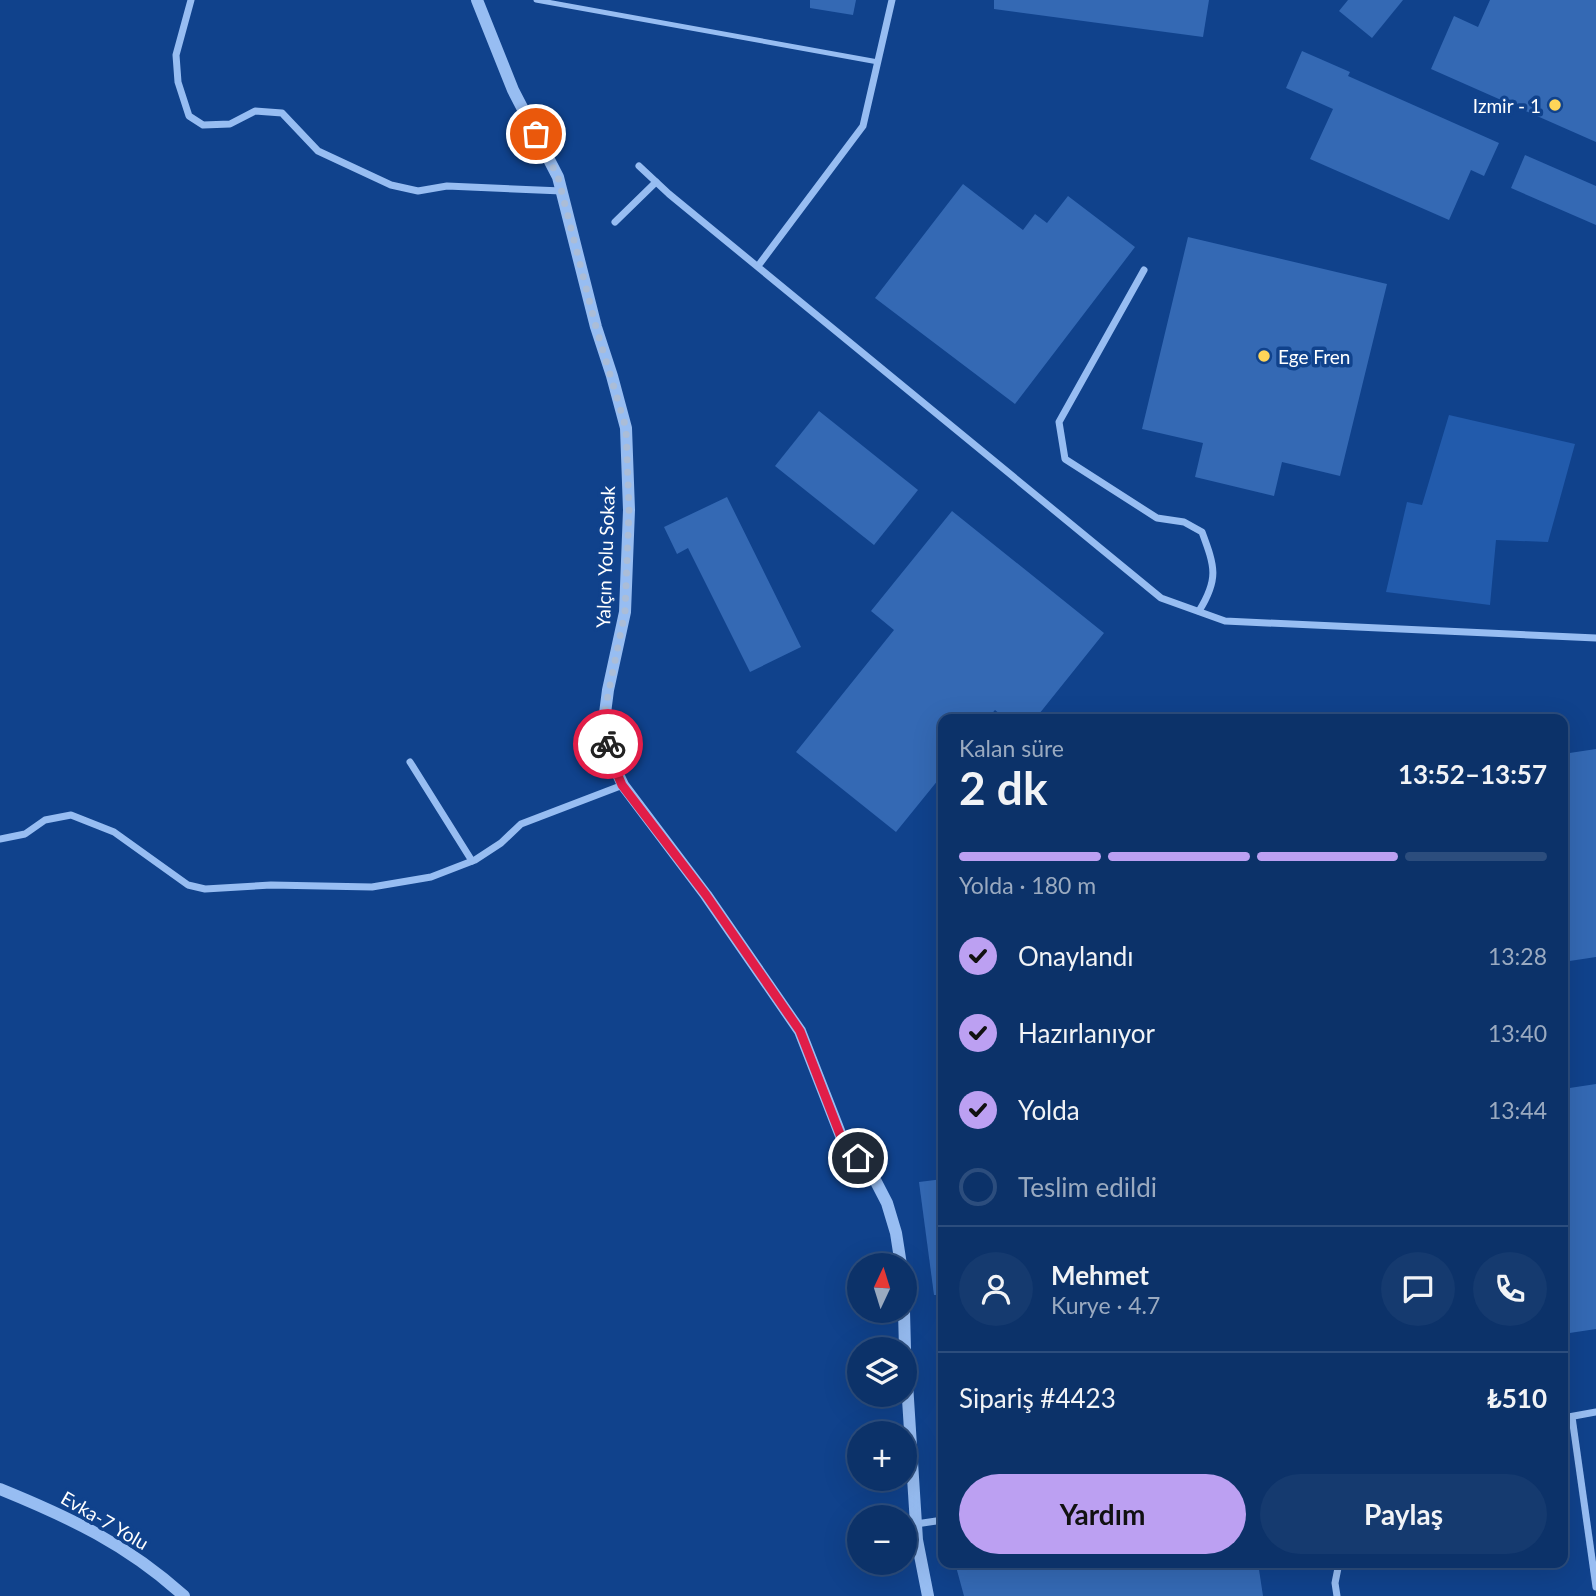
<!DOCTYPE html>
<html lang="tr">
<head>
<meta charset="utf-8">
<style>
  :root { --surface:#0c3269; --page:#153a6f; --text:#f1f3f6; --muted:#9aaac0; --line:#2c4d7d; --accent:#bca0f2 }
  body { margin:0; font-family:Lato,sans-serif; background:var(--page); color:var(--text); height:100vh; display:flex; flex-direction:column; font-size:26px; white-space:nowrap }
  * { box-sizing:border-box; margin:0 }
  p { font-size:23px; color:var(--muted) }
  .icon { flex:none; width:38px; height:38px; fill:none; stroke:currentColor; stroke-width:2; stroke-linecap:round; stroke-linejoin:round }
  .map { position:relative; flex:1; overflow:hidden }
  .drawer { position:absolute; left:938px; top:714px; width:630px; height:854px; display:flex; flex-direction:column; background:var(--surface); border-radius:14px; box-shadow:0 7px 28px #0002,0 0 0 2px var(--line) }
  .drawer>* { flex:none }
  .needle { width:46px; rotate:4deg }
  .tools { position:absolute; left:847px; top:1253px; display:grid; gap:14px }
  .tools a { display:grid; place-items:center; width:70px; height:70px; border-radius:50%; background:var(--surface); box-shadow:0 7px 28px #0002,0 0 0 2px var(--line); font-size:35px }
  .pin { position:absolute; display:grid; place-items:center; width:60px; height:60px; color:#fff; margin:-30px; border:4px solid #fff; border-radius:50%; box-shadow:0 2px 7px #0007 }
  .courier { position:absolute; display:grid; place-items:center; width:70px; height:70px; margin:-35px; border:5px solid #e11d48; border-radius:50%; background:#fff; color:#222; box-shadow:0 2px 9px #0007 }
  .headline em { font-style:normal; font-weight:700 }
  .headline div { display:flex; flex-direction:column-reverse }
  .headline { display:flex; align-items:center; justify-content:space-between; height:119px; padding:0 21px }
  h1 { font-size:46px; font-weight:700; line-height:52px }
  .bar { display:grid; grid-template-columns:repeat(4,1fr); gap:10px 7px; align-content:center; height:84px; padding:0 21px }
  .bar i { height:9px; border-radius:5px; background:var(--line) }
  .bar .selected { background:var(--accent) }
  .bar p { grid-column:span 4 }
  .line { display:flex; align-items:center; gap:18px; padding:0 21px; border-top:2px solid var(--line) }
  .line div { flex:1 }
  .round { display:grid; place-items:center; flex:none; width:74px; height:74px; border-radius:37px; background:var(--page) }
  ol { padding:0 21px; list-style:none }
  li { display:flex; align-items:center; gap:21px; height:77px }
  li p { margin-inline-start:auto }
  li .icon { padding:7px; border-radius:50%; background:var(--accent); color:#111; stroke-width:4 }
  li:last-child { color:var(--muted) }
  li i { width:38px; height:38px; border:4px solid var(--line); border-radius:50% }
  .button { display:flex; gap:14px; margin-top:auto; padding:14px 21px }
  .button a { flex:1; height:80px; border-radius:42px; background:var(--accent); color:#111; font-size:28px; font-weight:700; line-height:80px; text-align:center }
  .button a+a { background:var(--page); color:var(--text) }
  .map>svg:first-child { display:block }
  .green { fill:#225bac }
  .building { fill:#3469b4 }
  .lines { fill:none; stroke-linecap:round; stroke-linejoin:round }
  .service { stroke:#97bdf2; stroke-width:5 }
  .minor { stroke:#97bdf2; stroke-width:7 }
  .tertiary { stroke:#97bdf2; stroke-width:12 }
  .done { stroke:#abbdd7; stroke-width:7; stroke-dasharray:0 12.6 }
  .route { stroke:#e11d48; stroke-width:9 }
  .poi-dot { fill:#ffd558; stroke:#10428c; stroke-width:2.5 }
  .labels { text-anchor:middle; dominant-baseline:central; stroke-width:7; stroke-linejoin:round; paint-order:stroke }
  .poi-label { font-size:19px; fill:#fff; stroke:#10428c; text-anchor:end }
  .street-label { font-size:19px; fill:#fff; stroke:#10428c }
</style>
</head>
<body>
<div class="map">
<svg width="1596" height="1596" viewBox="0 0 1596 1596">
  <rect width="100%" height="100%" fill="#10428c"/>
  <path class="green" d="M1449,415l126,29 -27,98 -52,-2 -6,65 -104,-13 21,-90 15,3z"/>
  <g class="building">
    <path d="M810,0h46l-3,15 -43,-7z"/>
    <path d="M994,0h215l-6,37 -209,-28z"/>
    <path d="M1348,0h55l-31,38 -33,-27z"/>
    <path d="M1490,0h106v142l-165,-73 23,-53 24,11z"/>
    <path d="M1302,51l48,21 -2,4 151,67 -15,33 -13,-6 -22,50 -139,-61 23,-50 -47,-21z"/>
    <path d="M1525,155l71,31v39l-85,-37z"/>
    <path d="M963,184l60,46 12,-16 12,9 21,-27 67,51 -120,157 -140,-106z"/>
    <path d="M1188,237l199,47 -47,192 -58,-14 -8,34 -79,-19 8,-34 -61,-14z"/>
    <path d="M819,411l99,79 -44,55 -99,-79z"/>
    <path d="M727,497l74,150 -51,25 -62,-124 -11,6 -13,-27z"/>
    <path d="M952,511l152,122 -69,86h-29l-11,-9 -8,9h-44v55l-47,58 -100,-80 98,-122 -23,-19z"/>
    <path d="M1596,749v208l-33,5v-208z"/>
    <path d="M1596,1084v245l-33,5v-245z"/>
    <path d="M943,1179v116h-9l-15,-113z"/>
    <path d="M955,1563h303l5,33h-299z"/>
  </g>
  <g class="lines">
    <path class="service" d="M536,0l342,62"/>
    <g class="minor">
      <path d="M191,0l-15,55 2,27 11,34 14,9 27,-1 25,-13 27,2 36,38 73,34 27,6 29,-5 115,5"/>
      <path d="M639,166l30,28 492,404 64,23 371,17"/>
      <path d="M615,222l41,-40"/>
      <path d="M758,266l105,-140 29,-126"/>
      <path d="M1144,270l-85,152 6,37 92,59 27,4 18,10c13,35 17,47 -3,79"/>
      <path d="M410,762l62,99"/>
      <path d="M0,839l25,-5 20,-14 26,-5 43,17 74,53 17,4 66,-4 101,2 59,-10 44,-17 26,-17 20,-19 102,-39"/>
      <path d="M1572,1417l24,170"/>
      <path d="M1563,1418l33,-6"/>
      <path d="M916,1524l27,-4"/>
      <path d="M1337,1596l-2,-13 4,-20"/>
    </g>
    <g class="tertiary">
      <path d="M477,0l36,90 45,87 38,150 16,49 14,52 3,82 -4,102 -17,78 -4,31 6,36 13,28 83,110 94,136 43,110 29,33 15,29 9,30 5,32"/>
      <path d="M904,1311l1,38"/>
      <path d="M905,1352l12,188 11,56"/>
      <path d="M0,1489c69,28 128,56 184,107"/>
    </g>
  </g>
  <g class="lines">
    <path class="done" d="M536,134l22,43 38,150 30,101 3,82 -4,102 -19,93 -2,16 4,23"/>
    <path class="route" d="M608,744l2,13 12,28 84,110 94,136 43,111 15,16"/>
  </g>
  <g class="poi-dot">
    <circle cx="1555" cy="105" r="7"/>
    <circle cx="1264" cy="356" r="7"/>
  </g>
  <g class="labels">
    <g class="poi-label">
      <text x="1541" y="105">Izmir - 1</text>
      <text x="1278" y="356" text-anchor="start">Ege Fren</text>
    </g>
    <g class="street-label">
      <text transform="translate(605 557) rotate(-88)">Yalçın Yolu Sokak</text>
      <text transform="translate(105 1520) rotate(30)">Evka-7 Yolu</text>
    </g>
  </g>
</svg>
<div class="tools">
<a><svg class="needle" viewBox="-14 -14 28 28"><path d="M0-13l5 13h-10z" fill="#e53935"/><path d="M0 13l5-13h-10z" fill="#9aaac0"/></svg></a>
<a><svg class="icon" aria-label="layers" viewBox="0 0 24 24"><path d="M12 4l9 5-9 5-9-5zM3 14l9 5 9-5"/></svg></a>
<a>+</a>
<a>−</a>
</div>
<div class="pin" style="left:536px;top:134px;background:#ea580c"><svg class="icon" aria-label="bag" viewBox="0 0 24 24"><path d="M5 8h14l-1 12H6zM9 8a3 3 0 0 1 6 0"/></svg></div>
<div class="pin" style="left:858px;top:1158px;background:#1f2937"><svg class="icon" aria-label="home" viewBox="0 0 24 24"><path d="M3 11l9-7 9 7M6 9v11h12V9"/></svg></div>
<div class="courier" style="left:608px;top:744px"><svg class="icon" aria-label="bike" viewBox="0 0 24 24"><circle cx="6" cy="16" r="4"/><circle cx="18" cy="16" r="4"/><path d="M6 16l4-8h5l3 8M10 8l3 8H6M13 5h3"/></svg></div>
<section class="drawer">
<div class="headline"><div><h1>2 dk</h1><p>Kalan süre</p></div><em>13:52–13:57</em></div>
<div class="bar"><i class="selected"></i><i class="selected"></i><i class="selected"></i><i></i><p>Yolda · 180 m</p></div>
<ol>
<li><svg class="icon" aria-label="check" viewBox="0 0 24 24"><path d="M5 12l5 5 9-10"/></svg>Onaylandı<p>13:28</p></li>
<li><svg class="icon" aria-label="check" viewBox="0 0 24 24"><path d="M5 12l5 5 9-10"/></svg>Hazırlanıyor<p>13:40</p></li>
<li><svg class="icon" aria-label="check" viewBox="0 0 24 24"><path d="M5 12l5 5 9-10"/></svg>Yolda<p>13:44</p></li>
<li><i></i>Teslim edildi</li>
</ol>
<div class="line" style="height:126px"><a class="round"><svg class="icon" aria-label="person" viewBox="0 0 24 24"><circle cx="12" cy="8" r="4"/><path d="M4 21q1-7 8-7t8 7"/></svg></a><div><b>Mehmet</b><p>Kurye · 4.7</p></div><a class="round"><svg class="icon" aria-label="chat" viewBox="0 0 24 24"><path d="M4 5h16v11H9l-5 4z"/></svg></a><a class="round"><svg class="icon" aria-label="phone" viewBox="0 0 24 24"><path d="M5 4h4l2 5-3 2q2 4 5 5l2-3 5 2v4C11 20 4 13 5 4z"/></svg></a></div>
<div class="line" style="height:91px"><div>Sipariş #4423</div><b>₺510</b></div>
<div class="button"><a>Yardım</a><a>Paylaş</a></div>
</section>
</div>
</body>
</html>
